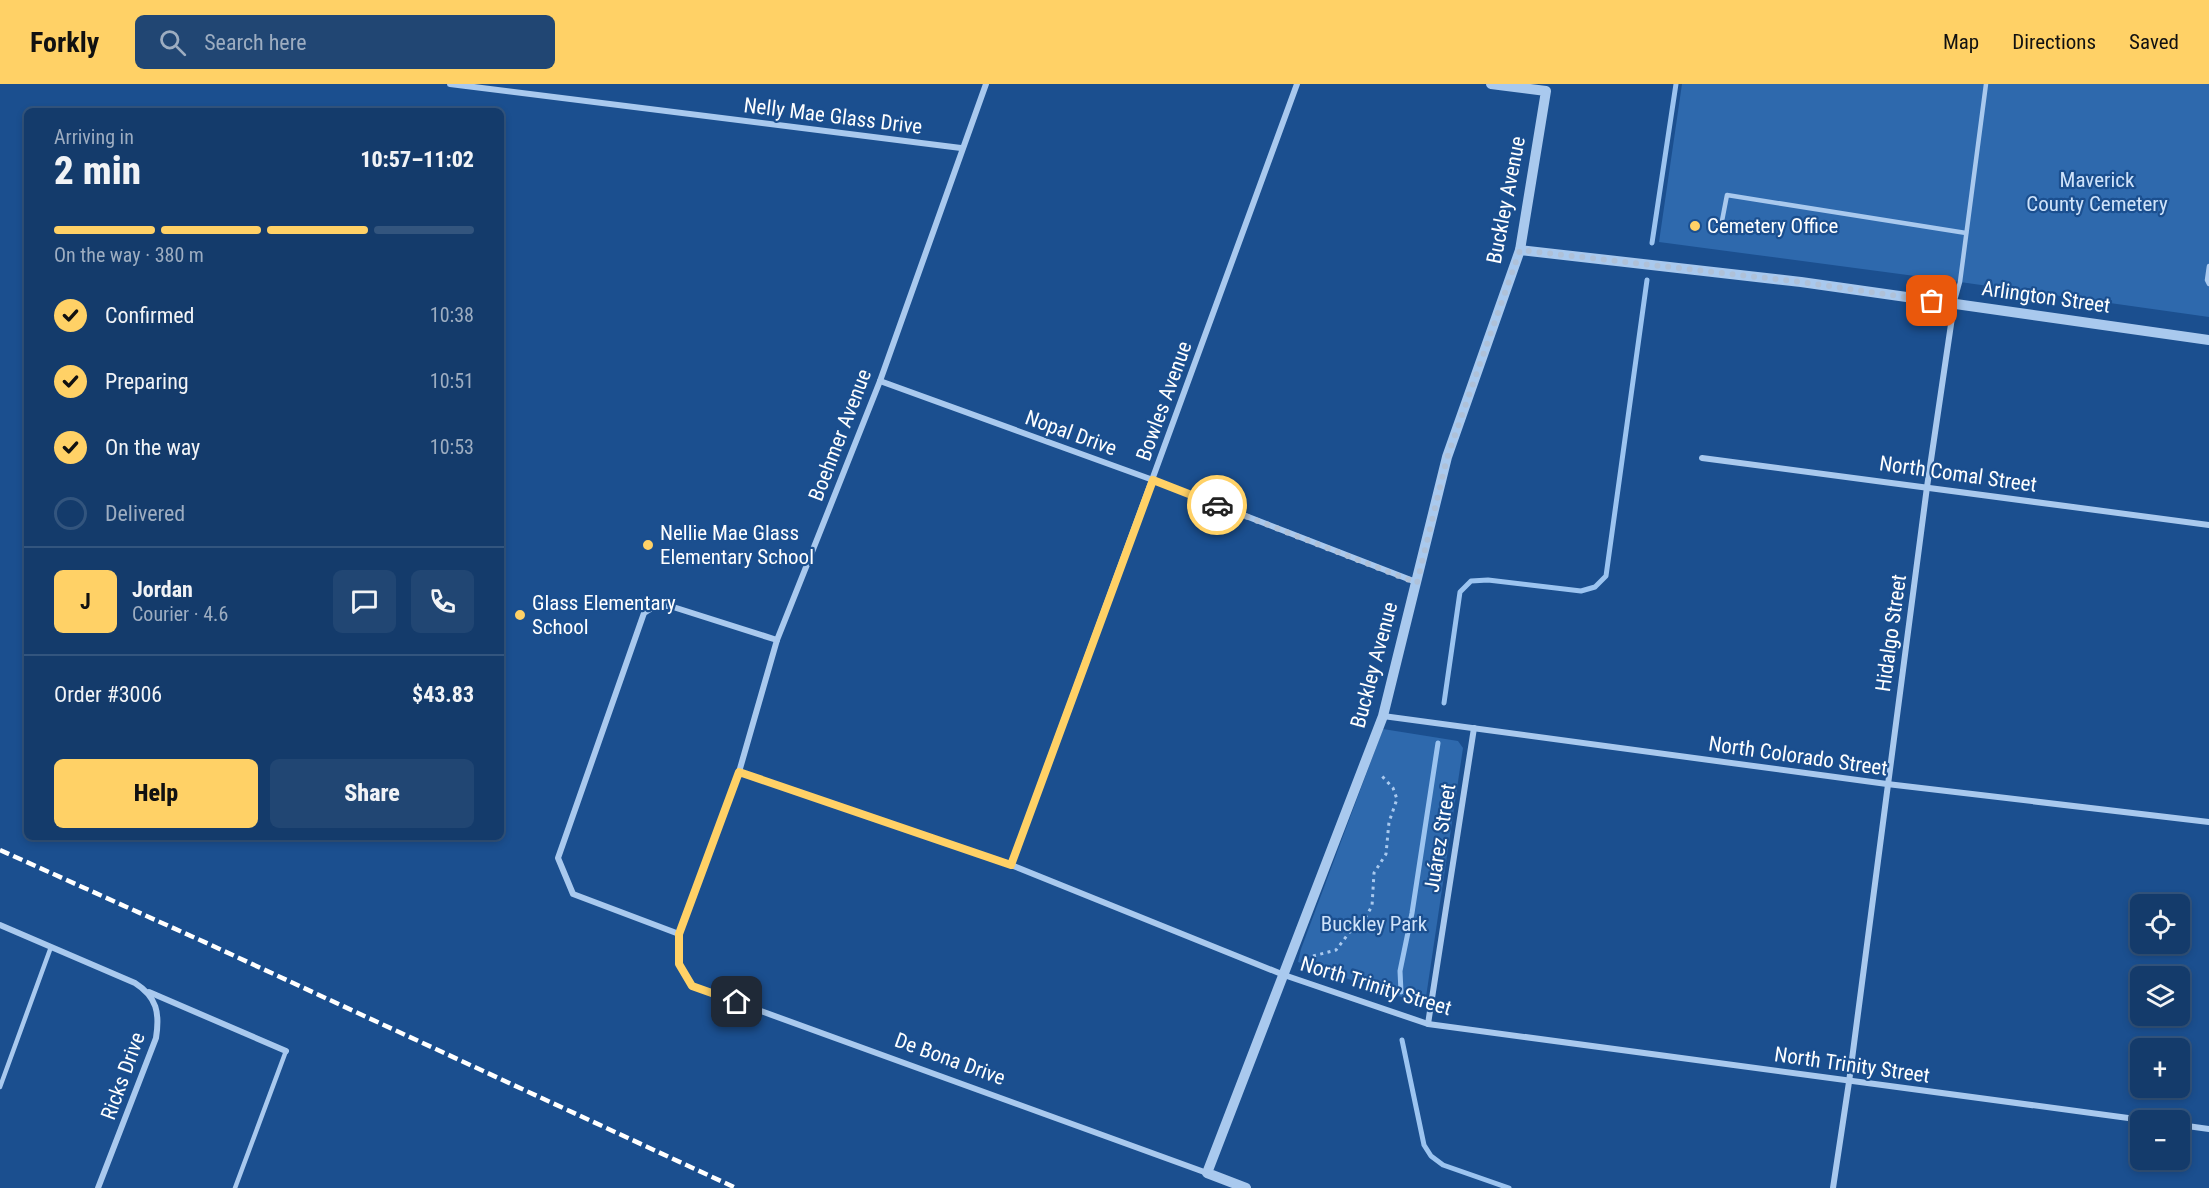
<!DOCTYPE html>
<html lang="en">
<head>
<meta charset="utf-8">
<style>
  :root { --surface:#143b6b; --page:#214673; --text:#f1f3f6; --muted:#9dadc1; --line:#33557e; --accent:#ffd166 }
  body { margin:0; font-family:"Roboto Condensed",sans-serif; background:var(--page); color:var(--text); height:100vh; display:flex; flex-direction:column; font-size:22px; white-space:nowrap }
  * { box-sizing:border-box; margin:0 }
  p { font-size:20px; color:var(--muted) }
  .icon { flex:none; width:33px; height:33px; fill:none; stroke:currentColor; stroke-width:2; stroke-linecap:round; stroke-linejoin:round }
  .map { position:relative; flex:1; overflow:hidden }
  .details { position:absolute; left:24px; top:24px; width:480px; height:732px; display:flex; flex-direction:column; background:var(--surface); border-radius:9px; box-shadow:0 3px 9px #0003,0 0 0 2px var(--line) }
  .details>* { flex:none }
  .fabs { position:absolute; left:2130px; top:810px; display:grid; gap:12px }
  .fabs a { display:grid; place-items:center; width:60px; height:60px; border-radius:9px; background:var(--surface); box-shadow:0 3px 9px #0003,0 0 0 2px var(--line); font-size:30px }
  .pin { position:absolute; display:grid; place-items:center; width:51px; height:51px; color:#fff; margin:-26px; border-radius:12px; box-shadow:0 3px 9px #0006 }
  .courier { position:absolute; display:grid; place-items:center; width:60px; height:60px; margin:-30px; border:4px solid #ffd166; border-radius:50%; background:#fff; color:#222; box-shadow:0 2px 8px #0007 }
  .summary em { font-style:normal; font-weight:800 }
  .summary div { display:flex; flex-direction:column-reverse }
  .summary { display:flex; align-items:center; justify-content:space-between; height:102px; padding:0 30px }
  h1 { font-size:39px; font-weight:800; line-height:45px }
  .bar { display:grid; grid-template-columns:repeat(4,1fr); gap:9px 6px; align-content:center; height:72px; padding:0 30px }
  .bar i { height:8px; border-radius:4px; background:var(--line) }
  .bar .on { background:var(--accent) }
  .bar p { grid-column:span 4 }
  .line { display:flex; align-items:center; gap:15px; padding:0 30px; border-top:2px solid var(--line) }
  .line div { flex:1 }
  .round { display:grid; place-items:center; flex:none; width:63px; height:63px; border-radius:9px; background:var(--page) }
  ol { padding:0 30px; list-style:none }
  li { display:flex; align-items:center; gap:18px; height:66px }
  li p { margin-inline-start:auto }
  li .icon { padding:6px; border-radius:50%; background:var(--accent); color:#111; stroke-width:4 }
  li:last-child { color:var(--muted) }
  li i { width:33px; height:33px; border:3px solid var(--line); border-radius:50% }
  .primary-button { display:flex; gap:12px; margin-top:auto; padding:12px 30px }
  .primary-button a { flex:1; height:69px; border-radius:9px; background:var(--accent); color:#111; font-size:24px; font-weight:800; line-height:69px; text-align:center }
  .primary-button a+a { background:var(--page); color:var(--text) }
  header { display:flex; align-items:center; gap:36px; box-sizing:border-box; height:84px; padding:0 30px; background:var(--accent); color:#111 }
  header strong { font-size:28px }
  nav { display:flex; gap:33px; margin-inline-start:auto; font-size:21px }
  .search { width:420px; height:54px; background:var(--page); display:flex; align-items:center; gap:15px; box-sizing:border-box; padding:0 21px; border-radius:9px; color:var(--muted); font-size:22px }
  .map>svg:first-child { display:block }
  .green { fill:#2e69ad }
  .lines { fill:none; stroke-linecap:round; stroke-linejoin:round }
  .stream { stroke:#9cc4f0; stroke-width:5 }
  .path { stroke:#a9c9ee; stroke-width:3; stroke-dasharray:3 4.5; stroke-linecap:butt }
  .service { stroke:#a9c9ee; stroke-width:4.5 }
  .minor { stroke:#a9c9ee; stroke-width:6 }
  .tertiary { stroke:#a9c9ee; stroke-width:10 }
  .rail { stroke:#fff; stroke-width:4.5; stroke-dasharray:10 4.5; stroke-linecap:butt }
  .done { stroke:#afc1d8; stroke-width:6; stroke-dasharray:0 10.8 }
  .route { stroke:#ffd166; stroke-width:8 }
  .poi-dot { fill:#ffd166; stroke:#1b4f8f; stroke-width:2 }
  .labels { text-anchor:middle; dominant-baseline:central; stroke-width:4.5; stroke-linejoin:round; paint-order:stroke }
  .street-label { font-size:21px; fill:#fff; stroke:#1b4f8f }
  .park-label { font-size:21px; fill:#cfe3fa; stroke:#1b4f8f }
  .poi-label { font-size:21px; fill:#fff; stroke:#1b4f8f; text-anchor:start }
</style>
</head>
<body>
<header>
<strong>Forkly</strong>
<div class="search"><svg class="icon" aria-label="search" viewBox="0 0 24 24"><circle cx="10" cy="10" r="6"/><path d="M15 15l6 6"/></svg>Search here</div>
<nav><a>Map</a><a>Directions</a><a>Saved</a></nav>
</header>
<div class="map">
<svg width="2209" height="1104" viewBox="0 0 2209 1104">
  <rect width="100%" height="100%" fill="#1b4f8f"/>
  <g class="green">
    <path d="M1682,0h527v233l-249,-35 -301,-40z"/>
    <path d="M1383,645l75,12 5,7 -37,249 -7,6 -121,-41 3,-13z"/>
  </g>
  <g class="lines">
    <g class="stream">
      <path d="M1652,159l24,-159"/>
      <path d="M1444,619l16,-111 11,-11 17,-1 93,11 14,-4 11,-11 41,-296"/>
      <path d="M1401,908l-1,-21 12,-58 26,-170"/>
      <path d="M1402,956l22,105 7,11 12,9 66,23"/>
    </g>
    <path class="path" d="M1313,872l23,-6 16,-21 13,-11 7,-12 2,-33 12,-19 3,-32 8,-23 -4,-11 -12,-13"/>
    <g class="service">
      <path d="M1721,142l6,-31 239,38"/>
      <path d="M2209,182l-2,14 2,4"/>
      <path d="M1954,220l6,-22 26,-198"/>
      <path d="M0,1003l51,-140"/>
      <path d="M235,1104l51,-137"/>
    </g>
    <g class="minor">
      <path d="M450,0l511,64"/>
      <path d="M986,0l-106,297 -103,259 -38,132 -60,162v30l13,22 515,187"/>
      <path d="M880,297l273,99 263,102"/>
      <path d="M1702,374l507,67"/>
      <path d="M1383,632l504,68 322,38"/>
      <path d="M739,688l272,93 273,110 144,49 715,96"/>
      <path d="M1011,781l286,-781"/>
      <path d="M0,841l135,58c22,14 25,30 21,55l-58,150"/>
      <path d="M679,850l-106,-40 -15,-36 86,-245 11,-7h15l107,34"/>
      <path d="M149,908l137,59"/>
      <path d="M1428,940l46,-296"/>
      <path d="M2180,1041l29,4"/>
      <path d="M1833,1104l16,-106 78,-595 27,-183"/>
    </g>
    <g class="tertiary">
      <path d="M1520,166l281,32 408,58"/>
      <path d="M1246,1104l-39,-15 176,-457 64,-259 73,-207 26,-159 -55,-7"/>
    </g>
    <path class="rail" d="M0,766l211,95 525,243"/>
  </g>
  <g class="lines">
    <path class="done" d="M1217,421l200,78 30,-125 73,-208 281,32 131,19"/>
    <path class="route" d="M737,918l-45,-16 -13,-22v-30l60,-162 272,93 142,-385 64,25"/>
  </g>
  <g class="poi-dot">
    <circle cx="1695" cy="142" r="6"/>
    <circle cx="648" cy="461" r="6"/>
    <circle cx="520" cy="531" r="6"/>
  </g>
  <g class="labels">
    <g class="street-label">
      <text transform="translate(833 32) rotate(7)">Nelly Mae Glass Drive</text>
      <text transform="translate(1506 116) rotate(-79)">Buckley Avenue</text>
      <text transform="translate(2046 213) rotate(8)">Arlington Street</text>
      <text transform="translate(1164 317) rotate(-70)">Bowles Avenue</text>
      <text transform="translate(1071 349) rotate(20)">Nopal Drive</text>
      <text transform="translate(840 351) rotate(-69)">Boehmer Avenue</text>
      <text transform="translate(1958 390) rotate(8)">North Comal Street</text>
      <text transform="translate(1891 549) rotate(-82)">Hidalgo Street</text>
      <text transform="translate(1374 581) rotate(-75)">Buckley Avenue</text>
      <text transform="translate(1798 672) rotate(8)">North Colorado Street</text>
      <text transform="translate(1440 754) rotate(-81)">Juárez Street</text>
      <text transform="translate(1376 902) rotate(17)">North Trinity Street</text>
      <text transform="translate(950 975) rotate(20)">De Bona Drive</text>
      <text transform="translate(1852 981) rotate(8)">North Trinity Street</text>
      <text transform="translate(123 992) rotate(-70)">Ricks Drive</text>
    </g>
    <g class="park-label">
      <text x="2097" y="96">Maverick<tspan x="2097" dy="24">County Cemetery</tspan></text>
      <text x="1374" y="840">Buckley Park</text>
    </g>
    <g class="poi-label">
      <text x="1707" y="142">Cemetery Office</text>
      <text x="660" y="449">Nellie Mae Glass<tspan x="660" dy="24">Elementary School</tspan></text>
      <text x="532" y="519">Glass Elementary<tspan x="532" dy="24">School</tspan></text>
    </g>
  </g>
</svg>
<div class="fabs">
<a><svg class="icon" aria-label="locate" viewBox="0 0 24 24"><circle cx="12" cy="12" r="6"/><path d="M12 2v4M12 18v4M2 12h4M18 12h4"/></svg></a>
<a><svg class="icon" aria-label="layers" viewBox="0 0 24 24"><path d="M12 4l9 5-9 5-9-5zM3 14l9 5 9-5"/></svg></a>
<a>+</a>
<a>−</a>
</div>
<div class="pin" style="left:1932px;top:217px;background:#ea580c"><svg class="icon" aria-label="bag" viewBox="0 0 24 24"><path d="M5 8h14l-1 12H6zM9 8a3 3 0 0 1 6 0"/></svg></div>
<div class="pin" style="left:737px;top:918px;background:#1f2937"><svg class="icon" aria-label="home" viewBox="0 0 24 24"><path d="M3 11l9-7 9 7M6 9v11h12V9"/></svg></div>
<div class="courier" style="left:1217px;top:421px"><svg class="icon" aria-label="car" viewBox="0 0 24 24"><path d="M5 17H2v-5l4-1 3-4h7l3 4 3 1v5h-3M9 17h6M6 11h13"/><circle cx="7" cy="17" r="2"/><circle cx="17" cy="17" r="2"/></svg></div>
<section class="details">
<div class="summary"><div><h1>2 min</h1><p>Arriving in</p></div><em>10:57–11:02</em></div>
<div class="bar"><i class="on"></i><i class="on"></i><i class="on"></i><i></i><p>On the way · 380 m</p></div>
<ol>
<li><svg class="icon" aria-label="check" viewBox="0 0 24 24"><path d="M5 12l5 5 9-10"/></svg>Confirmed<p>10:38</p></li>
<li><svg class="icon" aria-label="check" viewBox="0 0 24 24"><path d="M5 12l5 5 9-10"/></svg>Preparing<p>10:51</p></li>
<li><svg class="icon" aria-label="check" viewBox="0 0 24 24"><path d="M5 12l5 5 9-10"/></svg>On the way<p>10:53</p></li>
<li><i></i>Delivered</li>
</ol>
<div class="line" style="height:108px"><b class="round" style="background:var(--accent);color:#111">J</b><div><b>Jordan</b><p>Courier · 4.6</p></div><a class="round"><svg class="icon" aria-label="chat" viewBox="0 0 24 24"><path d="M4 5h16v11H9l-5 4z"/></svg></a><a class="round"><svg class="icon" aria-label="phone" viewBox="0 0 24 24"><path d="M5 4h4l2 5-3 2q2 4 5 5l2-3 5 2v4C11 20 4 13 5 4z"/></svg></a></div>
<div class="line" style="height:78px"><div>Order #3006</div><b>$43.83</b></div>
<div class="primary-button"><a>Help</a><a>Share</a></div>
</section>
</div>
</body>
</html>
